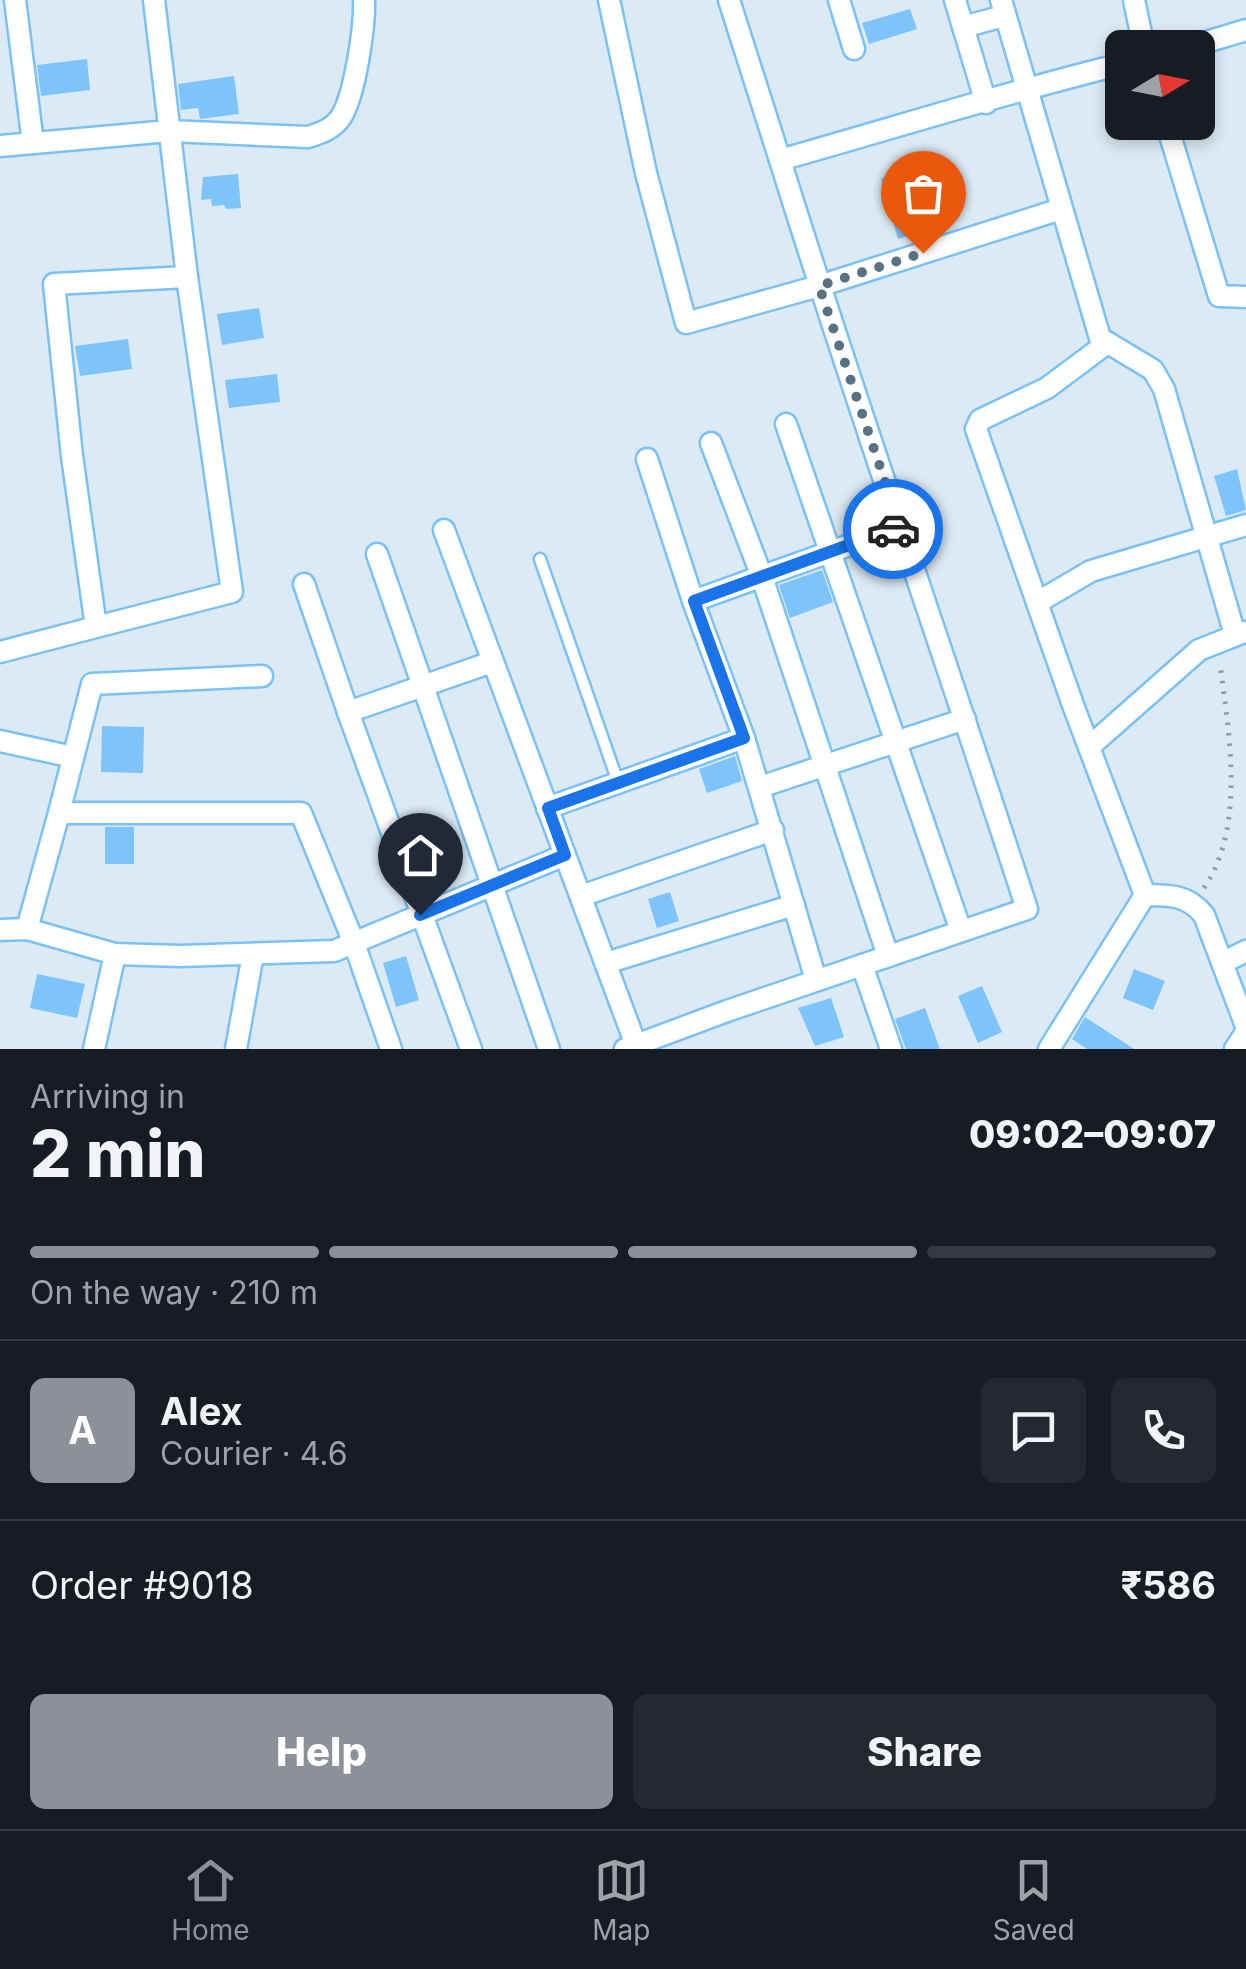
<!DOCTYPE html>
<html lang="en">
<head>
<meta charset="utf-8">
<style>
  :root { --surface:#171b24; --page:#242831; --text:#f1f3f6; --muted:#9ea1a6; --line:#363941; --accent:#8c9099 }
  body { margin:0; font-family:Inter,sans-serif; background:var(--page); color:var(--text); height:100vh; display:flex; flex-direction:column; font-size:38px; white-space:nowrap }
  * { box-sizing:border-box; margin:0 }
  p { font-size:32px; color:var(--muted) }
  .icon { flex:none; width:55px; height:55px; fill:none; stroke:currentColor; stroke-width:2; stroke-linecap:round; stroke-linejoin:round }
  .map { position:relative; height:1049px; overflow:hidden }
  .details { display:flex; flex-direction:column; background:var(--surface); flex:1 }
  .details>* { flex:none }
  .needle { width:65px; rotate:80deg }
  .buttons { position:absolute; left:1105px; top:30px; display:grid; gap:20px }
  .buttons a { display:grid; place-items:center; width:110px; height:110px; border-radius:15px; background:var(--surface); box-shadow:0 5px 15px #0003; font-size:50px }
  .pin { position:absolute; display:grid; place-items:center; width:85px; height:85px; color:#fff; margin:-102px -42px; border-radius:50% 50% 50% 0; rotate:-45deg; box-shadow:0 0 10px #0007 }
  .pin .icon { rotate:45deg }
  .courier { position:absolute; display:grid; place-items:center; width:100px; height:100px; margin:-50px; border:8px solid #1a73e8; border-radius:50%; background:#fff; color:#222; box-shadow:0 2px 12px #0007 }
  .summary em { font-style:normal; font-weight:800 }
  .summary div { display:flex; flex-direction:column-reverse }
  .summary { display:flex; align-items:center; justify-content:space-between; height:170px; padding:0 30px }
  h1 { font-size:65px; font-weight:800; line-height:75px }
  .bar { display:grid; grid-template-columns:repeat(4,1fr); gap:15px 10px; align-content:center; height:120px; padding:0 30px }
  .bar i { height:12px; border-radius:8px; background:var(--line) }
  .bar .current { background:var(--accent) }
  .bar p { grid-column:span 4 }
  .line { display:flex; align-items:center; gap:25px; padding:0 30px; border-top:2px solid var(--line) }
  .line div { flex:1 }
  .round { display:grid; place-items:center; flex:none; width:105px; height:105px; border-radius:15px; background:var(--page) }
  .primary-button { display:flex; gap:20px; margin-top:auto; padding:20px 30px }
  .primary-button a { flex:1; height:115px; border-radius:15px; background:var(--accent); color:#fff; font-size:40px; font-weight:800; line-height:115px; text-align:center }
  .primary-button a+a { background:var(--page); color:var(--text) }
  .dock { display:flex; justify-content:space-around; align-items:center; height:140px; border-top:2px solid var(--line); background:var(--surface); font-size:28px; color:var(--muted) }
  .dock a { display:grid; justify-items:center; gap:5px }
  .dock .current { color:var(--accent) }
  .map>svg:first-child { display:block }
  .building { fill:#7dc4fb }
  .lines { fill:none; stroke-linecap:round; stroke-linejoin:round }
  .service-casing { stroke:#79c1f7; stroke-width:15 }
  .minor-casing { stroke:#79c1f7; stroke-width:25 }
  .path { stroke:#899ead; stroke-width:5; stroke-dasharray:2.5 8; stroke-linecap:butt }
  .service { stroke:#fff; stroke-width:10 }
  .minor { stroke:#fff; stroke-width:20 }
  .done { stroke:#597283; stroke-width:10; stroke-dasharray:0 18 }
  .route { stroke:#1a73e8; stroke-width:12 }
</style>
</head>
<body>
<div class="map">
<svg width="1246" height="1049" viewBox="0 0 1246 1049">
  <rect width="100%" height="100%" fill="#dceaf5"/>
  <g class="building">
    <path d="M910,9l7,20 -48,15 -7,-21z"/>
    <path d="M87,59l3,31 -49,6 -4,-31z"/>
    <path d="M234,76l5,38 -39,5 -2,-11 -17,2 -3,-26z"/>
    <path d="M912,170l18,60 -32,9 -17,-60z"/>
    <path d="M238,174l3,34 -15,1 -2,-4 -12,1 -1,-7 -10,1 2,-23z"/>
    <path d="M259,308l5,30 -42,7 -5,-31z"/>
    <path d="M128,339l4,30 -52,7 -5,-30z"/>
    <path d="M277,374l3,28 -51,6 -4,-28z"/>
    <path d="M1237,469l9,41 -20,6 -12,-40z"/>
    <path d="M822,570l11,32 -43,16 -11,-33z"/>
    <path d="M102,726l42,1 -1,46 -42,-1z"/>
    <path d="M735,756l7,25 -35,12 -8,-24z"/>
    <rect x="105" y="827" width="29" height="37"/>
    <path d="M670,892l9,29 -22,7 -9,-29z"/>
    <path d="M406,956l13,44 -23,7 -13,-44z"/>
    <path d="M1134,969l31,12 -12,29 -30,-12z"/>
    <path d="M37,974l48,10 -8,34 -47,-10z"/>
    <path d="M982,986l20,46 -24,11 -20,-47z"/>
    <path d="M831,998l13,39 -29,9 -17,-38z"/>
    <path d="M925,1008l15,41h-34l-11,-30z"/>
    <path d="M1085,1017l49,32h-47l-15,-10z"/>
  </g>
  <g class="lines">
    <g class="service-casing">
      <path id="service" d="M540,559l78,223"/>
    </g>
    <g class="minor-casing">
      <g id="minor">
        <path d="M15,0l18,143"/>
        <path d="M154,0l33,277"/>
        <path d="M609,0l37,173 40,150 133,-37 242,-77"/>
        <path d="M729,0l51,160"/>
        <path d="M839,0l15,49"/>
        <path d="M955,0l31,103"/>
        <path d="M1001,0l99,338 53,32 11,19 71,246"/>
        <path d="M1134,0l10,48"/>
        <path d="M963,27l41,-11"/>
        <path d="M1186,48l60,-18"/>
        <path d="M1166,122l53,174 27,1"/>
        <path d="M0,146l169,-15 139,6c13,-4 25,-8 33,-20 14,-22 24,-91 23,-117"/>
        <path d="M786,424l175,507"/>
        <path d="M711,443l51,134 126,379"/>
        <path d="M647,459l46,142 51,137 72,242"/>
        <path d="M377,554l172,495"/>
        <path d="M304,584l44,128"/>
        <path d="M693,601l207,-74"/>
        <path d="M1038,602l53,-31 155,-46"/>
        <path d="M0,652l96,-25 -24,-171 -18,-172 133,-7 45,315 -136,35"/>
        <path d="M262,676l-170,8 -33,129h242l53,130 37,106"/>
        <path d="M0,741l73,16"/>
        <path d="M1089,747l110,-97 45,-18"/>
        <path d="M760,787l205,-68"/>
        <path d="M547,808l197,-70"/>
        <path d="M565,855l71,190"/>
        <path d="M1145,895c25,0 43,0 59,20l42,111"/>
        <path d="M581,896l192,-66"/>
        <path d="M27,929l32,-116"/>
        <path d="M0,930l27,-1 88,25 -21,95"/>
        <path d="M115,954l65,2 154,-5 231,-96 -121,-325"/>
        <path d="M1224,962l22,-11"/>
        <path d="M606,963l188,-58"/>
        <path d="M862,965l29,84"/>
        <path d="M236,1049l17,-95"/>
        <path d="M471,1049l-123,-337 144,-50"/>
        <path d="M625,1049l102,-38 300,-102c-81,-250 -169,-498 -247,-749 114,-32 227,-68 342,-96"/>
        <path d="M1049,1049l96,-154 -72,-190 -97,-276 4,-9 67,-32 59,-44"/>
        <path d="M1235,1049l11,-17"/>
      </g>
    </g>
    <path class="path" d="M1204,888c42,-62 25,-154 16,-224"/>
    <use href="#service" class="service"/>
    <use href="#minor" class="minor"/>
  </g>
  <g class="lines">
    <path class="done" d="M893,529l7,-3 -81,-240 104,-33"/>
    <path class="route" d="M420,915l145,-60 -17,-47 196,-70 -50,-137 199,-72"/>
  </g>
</svg>
<div class="buttons">
<a><svg class="needle" viewBox="-14 -14 28 28"><path d="M0-13l5 13h-10z" fill="#e53935"/><path d="M0 13l5-13h-10z" fill="#9ea1a6"/></svg></a>
</div>
<div class="pin" style="left:923px;top:253px;background:#ea580c"><svg class="icon" aria-label="bag" viewBox="0 0 24 24"><path d="M5 8h14l-1 12H6zM9 8a3 3 0 0 1 6 0"/></svg></div>
<div class="pin" style="left:420px;top:915px;background:#1f2937"><svg class="icon" aria-label="home" viewBox="0 0 24 24"><path d="M3 11l9-7 9 7M6 9v11h12V9"/></svg></div>
<div class="courier" style="left:893px;top:529px"><svg class="icon" aria-label="car" viewBox="0 0 24 24"><path d="M5 17H2v-5l4-1 3-4h7l3 4 3 1v5h-3M9 17h6M6 11h13"/><circle cx="7" cy="17" r="2"/><circle cx="17" cy="17" r="2"/></svg></div>
</div>
<section class="details">
<div class="summary"><div><h1>2 min</h1><p>Arriving in</p></div><em>09:02–09:07</em></div>
<div class="bar"><i class="current"></i><i class="current"></i><i class="current"></i><i></i><p>On the way · 210 m</p></div>
<div class="line" style="height:180px"><b class="round" style="background:var(--accent);color:#fff">A</b><div><b>Alex</b><p>Courier · 4.6</p></div><a class="round"><svg class="icon" aria-label="chat" viewBox="0 0 24 24"><path d="M4 5h16v11H9l-5 4z"/></svg></a><a class="round"><svg class="icon" aria-label="phone" viewBox="0 0 24 24"><path d="M5 4h4l2 5-3 2q2 4 5 5l2-3 5 2v4C11 20 4 13 5 4z"/></svg></a></div>
<div class="line" style="height:130px"><div>Order #9018</div><b>₹586</b></div>
<div class="primary-button"><a>Help</a><a>Share</a></div>
</section>
<nav class="dock">
<a class="current"><svg class="icon" aria-label="home" viewBox="0 0 24 24"><path d="M3 11l9-7 9 7M6 9v11h12V9"/></svg>Home</a>
<a><svg class="icon" aria-label="map" viewBox="0 0 24 24"><path d="M3 6l6-2 6 2 6-2v14l-6 2-6-2-6 2zM9 4v14M15 6v14"/></svg>Map</a>
<a><svg class="icon" aria-label="saved" viewBox="0 0 24 24"><path d="M7 4h10v16l-5-4-5 4z"/></svg>Saved</a>
</nav>
</body>
</html>
